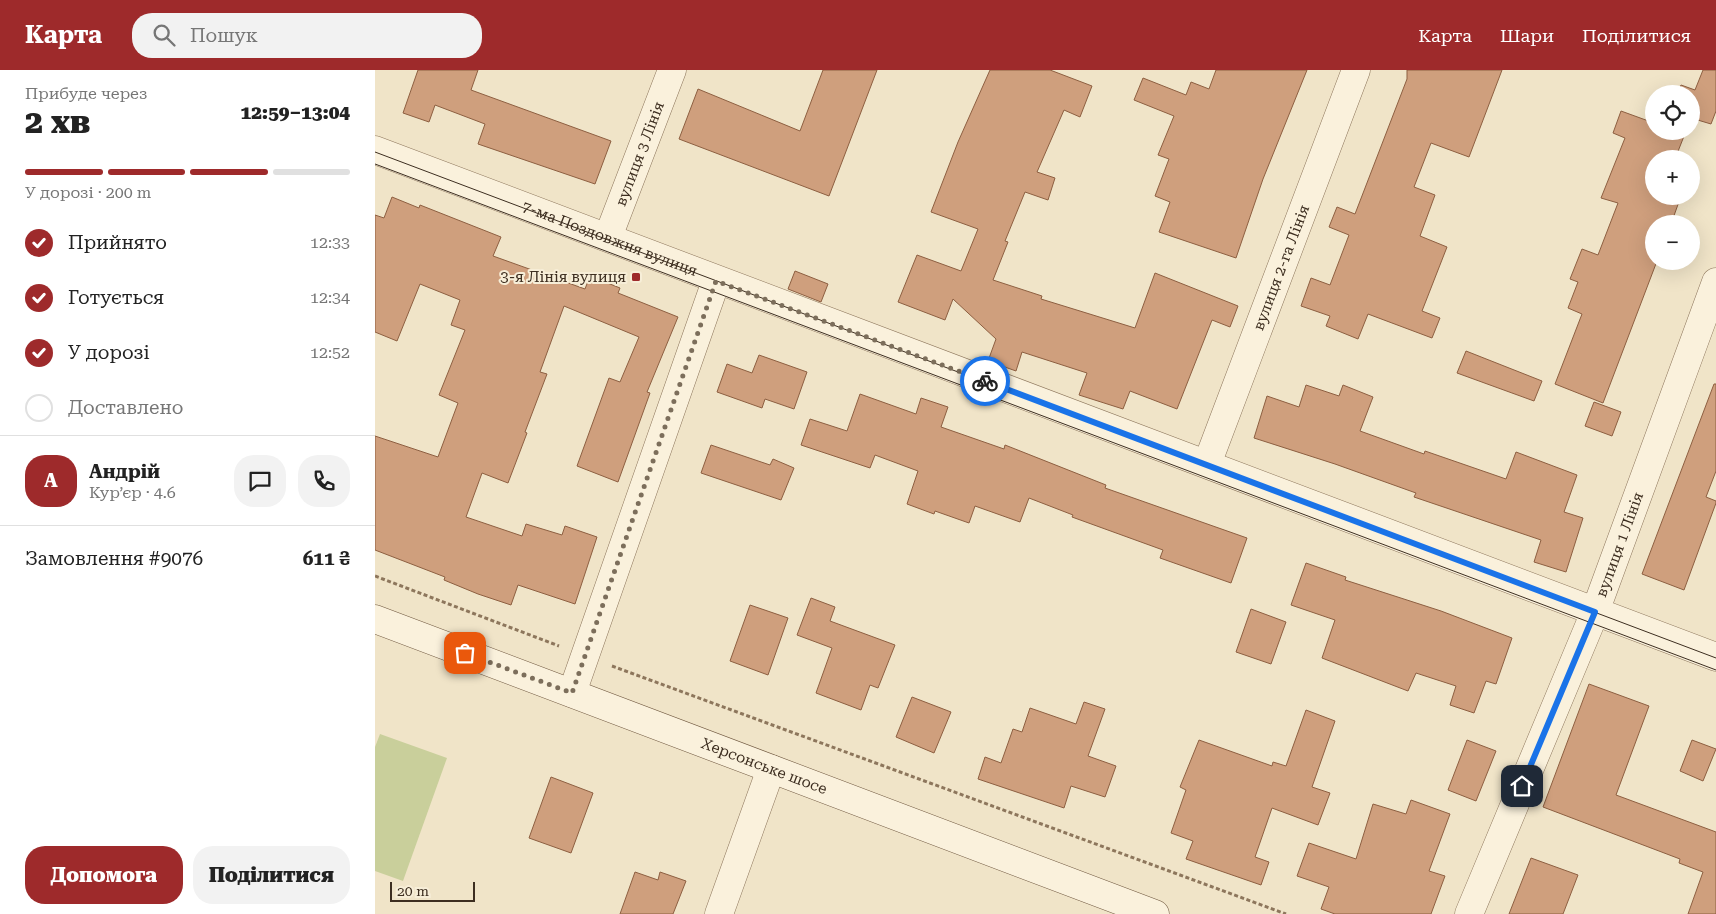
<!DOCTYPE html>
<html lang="uk">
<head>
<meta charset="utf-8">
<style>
  :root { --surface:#fff; --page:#f2f2f2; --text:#222; --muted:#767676; --line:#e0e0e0; --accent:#9e2a2b }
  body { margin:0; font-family:"Roboto Serif",serif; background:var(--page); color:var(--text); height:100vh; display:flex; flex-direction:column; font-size:19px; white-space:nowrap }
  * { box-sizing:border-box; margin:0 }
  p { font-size:16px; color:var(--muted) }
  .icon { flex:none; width:28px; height:28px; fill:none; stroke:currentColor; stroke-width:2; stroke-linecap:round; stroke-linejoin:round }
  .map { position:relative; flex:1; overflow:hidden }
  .sheet { display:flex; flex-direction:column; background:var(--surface); width:375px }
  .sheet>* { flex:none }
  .controls { position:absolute; left:1270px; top:15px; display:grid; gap:10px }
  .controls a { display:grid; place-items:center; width:55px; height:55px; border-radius:50%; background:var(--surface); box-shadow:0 5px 20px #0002; font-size:25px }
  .scale { position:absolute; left:15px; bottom:12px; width:85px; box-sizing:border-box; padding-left:5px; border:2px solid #3d2e20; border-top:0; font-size:14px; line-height:18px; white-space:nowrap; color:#3d2e20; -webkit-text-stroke:4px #f7eed8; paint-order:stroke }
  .pin { position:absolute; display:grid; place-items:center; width:42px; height:42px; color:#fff; margin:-21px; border-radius:10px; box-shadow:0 2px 8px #0006 }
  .courier { position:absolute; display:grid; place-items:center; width:50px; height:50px; margin:-25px; border:4px solid #1a73e8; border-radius:50%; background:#fff; color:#222; box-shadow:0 1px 6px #0007 }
  .head em { font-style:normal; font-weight:800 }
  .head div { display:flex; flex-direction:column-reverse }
  .head { display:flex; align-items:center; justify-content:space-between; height:85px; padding:0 25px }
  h1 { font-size:32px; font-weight:800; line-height:38px }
  .bar { display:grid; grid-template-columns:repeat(4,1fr); gap:8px 5px; align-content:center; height:60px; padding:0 25px }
  .bar i { height:6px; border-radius:4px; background:var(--line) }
  .bar .current { background:var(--accent) }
  .bar p { grid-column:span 4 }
  .line { display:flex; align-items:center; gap:12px; padding:0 25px; border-top:1px solid var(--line) }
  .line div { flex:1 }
  .round { display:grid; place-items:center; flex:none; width:52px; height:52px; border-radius:20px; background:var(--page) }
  ol { padding:0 25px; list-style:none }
  li { display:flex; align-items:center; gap:15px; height:55px }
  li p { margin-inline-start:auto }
  li .icon { padding:5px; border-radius:50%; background:var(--accent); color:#fff; stroke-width:4 }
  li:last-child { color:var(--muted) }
  li i { width:28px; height:28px; border:2px solid var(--line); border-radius:50% }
  .cta { display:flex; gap:10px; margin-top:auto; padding:10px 25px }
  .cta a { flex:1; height:58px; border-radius:20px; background:var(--accent); color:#fff; font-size:20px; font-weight:800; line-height:58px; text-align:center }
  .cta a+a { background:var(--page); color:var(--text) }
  header { display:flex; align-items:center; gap:30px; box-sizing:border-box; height:70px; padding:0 25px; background:var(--accent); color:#fff }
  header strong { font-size:24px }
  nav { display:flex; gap:28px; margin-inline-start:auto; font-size:18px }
  .search { width:350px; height:45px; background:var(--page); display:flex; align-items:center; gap:12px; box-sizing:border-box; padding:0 18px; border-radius:20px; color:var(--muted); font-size:19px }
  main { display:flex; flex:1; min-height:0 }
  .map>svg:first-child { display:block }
  .green { fill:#c9cf9b }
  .building { fill:#cf9f7d; stroke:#8d5f41 }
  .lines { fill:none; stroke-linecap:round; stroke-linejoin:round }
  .minor-casing { stroke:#8d765c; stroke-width:29 }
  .secondary-casing { stroke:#6f573f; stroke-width:29 }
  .path { stroke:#8d765c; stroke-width:3; stroke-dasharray:4 2.5; stroke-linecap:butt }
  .minor { stroke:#faf1dc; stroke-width:28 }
  .secondary { stroke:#faf1dc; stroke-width:28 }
  .tram { stroke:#3d2e20; stroke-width:1 }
  .done { stroke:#7c6e5b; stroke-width:5; stroke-dasharray:0 9 }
  .route { stroke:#1a73e8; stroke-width:6 }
  .poi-dot { fill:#9e2a2b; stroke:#f7eed8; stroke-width:2 }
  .labels { text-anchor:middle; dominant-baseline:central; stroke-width:4; stroke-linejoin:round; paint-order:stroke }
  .street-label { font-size:15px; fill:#3d2e20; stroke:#f7eed8 }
  .poi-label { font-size:15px; fill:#3d2e20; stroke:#f7eed8; text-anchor:end }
</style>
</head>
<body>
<header>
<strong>Карта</strong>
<div class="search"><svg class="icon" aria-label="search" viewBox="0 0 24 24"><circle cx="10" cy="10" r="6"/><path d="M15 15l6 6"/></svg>Пошук</div>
<nav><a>Карта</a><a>Шари</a><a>Поділитися</a></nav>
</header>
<main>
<section class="sheet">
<div class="head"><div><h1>2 хв</h1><p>Прибуде через</p></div><em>12:59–13:04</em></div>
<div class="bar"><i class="current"></i><i class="current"></i><i class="current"></i><i></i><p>У дорозі · 200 m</p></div>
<ol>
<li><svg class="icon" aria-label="check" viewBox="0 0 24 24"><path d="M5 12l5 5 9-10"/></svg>Прийнято<p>12:33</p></li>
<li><svg class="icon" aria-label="check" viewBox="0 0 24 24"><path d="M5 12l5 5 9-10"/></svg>Готується<p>12:34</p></li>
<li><svg class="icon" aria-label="check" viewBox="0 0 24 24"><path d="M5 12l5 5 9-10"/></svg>У дорозі<p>12:52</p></li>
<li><i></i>Доставлено</li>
</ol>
<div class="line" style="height:90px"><b class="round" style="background:var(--accent);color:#fff">А</b><div><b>Андрій</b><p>Кур’єр · 4.6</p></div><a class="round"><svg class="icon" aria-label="chat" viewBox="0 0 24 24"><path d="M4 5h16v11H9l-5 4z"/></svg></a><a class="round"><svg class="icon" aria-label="phone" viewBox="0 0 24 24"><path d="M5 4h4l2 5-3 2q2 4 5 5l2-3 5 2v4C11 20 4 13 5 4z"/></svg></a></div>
<div class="line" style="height:65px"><div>Замовлення #9076</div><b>611 ₴</b></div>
<div class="cta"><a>Допомога</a><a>Поділитися</a></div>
</section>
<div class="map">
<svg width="1341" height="844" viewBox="0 0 1341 844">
  <rect width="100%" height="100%" fill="#f0e4c8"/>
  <path class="green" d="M5,664l67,24 -44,123 -28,-10v-124z"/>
  <g class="building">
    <path d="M43,0h60l-7,20 140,51 -16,43 -117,-40 7,-20 -50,-19 -6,17 -26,-9z"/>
    <path d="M448,0h54l-48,126 -150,-57 19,-50 102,42z"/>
    <path d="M615,0h60l42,16 -12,31 -16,-7 -27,62 18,6 -7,22 -23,-8 -20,49 3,1 -15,38 49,16 -1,3 94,29 20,-55 83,33 -8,21 -18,-7 -35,89 -47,-18 -7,18 -44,-14 8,-22 -65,-21 -6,19 -28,-10 8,-22 -43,-40 -8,21 -47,-18 19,-47 44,16 17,-42 -47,-17 27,-70z"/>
    <path d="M841,0h91l-44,109 -27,79 -77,-26 11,-30 -15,-6 14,-37 -11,-4 16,-39 -40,-16 9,-22 43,17 5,-13 18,7z"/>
    <path d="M1032,0h95l-33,87 -38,-14 -17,44 21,8 -15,41 27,11 -25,64 18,7 -8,20 -64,-24 -10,25 -32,-13 4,-10 -29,-10 10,-28 19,7 19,-50 -20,-8 8,-20 18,7 52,-135z"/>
    <path d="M1328,0h13v41l-5,13 -20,-6v-24h-14l4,-9 14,5z"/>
    <path d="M1246,41l33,12v8h32l-11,28h-21v37h27l-10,28h-17v37h3l-54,142 -48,-19 27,-70 -14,-6 10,-26 -8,-3 12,-30 16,6 20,-52 -17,-5 24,-60 -12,-5z"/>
    <path d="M17,127l27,11 1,-3 81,32 -8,19 92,33 5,-13 30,12 -2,5 60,24 -31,75 3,1 -32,89 -41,-16 32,-88 11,4 19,-45 -75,-31 -24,66 7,2 -22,58 2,1 -19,50 -26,-10 -16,44 56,19 4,-12 36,11 3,-9 32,11 -22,67 -57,-19 -7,20 -33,-11 -34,-14 1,-3 -70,-27v-114l63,21 20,-54 -19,-8 26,-65 -14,-5 9,-25 -40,-16 -23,57 -22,-9v-117l9,3z"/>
    <path d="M420,201l33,13 -7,18 -33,-13z"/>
    <path d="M1091,281l76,30 -8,20 -77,-28z"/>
    <path d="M384,285l48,17 -13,37 -29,-10 -3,9 -45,-16 10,-28 25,9z"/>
    <path d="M1339,314h2v87l-10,26 10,4v2l-32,87 -42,-16z"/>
    <path d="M931,315l33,11 4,-11 30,12 -13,34 64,23 1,-3 81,28 10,-27 61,23 -13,37 19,6 -17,54 -32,-10 7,-22 -127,-43 2,-4 -81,-29 -81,-26 13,-42 32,11z"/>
    <path d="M485,324l56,20 5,-16 27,9 -7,20 63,22 1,-4 101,40 -1,3 142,50 -16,45 -71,-25 3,-8 -91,-33 1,-2 -44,-17 -9,24 -45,-16 -6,17 -34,-12 -1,3 -27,-10 11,-33 -43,-16 -5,13 -69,-23 9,-26 37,12z"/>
    <path d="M1219,332l27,10 -9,24 -27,-10z"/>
    <path d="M336,375l59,20 3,-6 21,9 -13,32 -80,-27z"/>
    <path d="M931,493l40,14 -1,3 96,31 71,27 -16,46 -10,-3 -12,32 -24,-8 6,-19 -40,-13 -8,18 -86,-33 13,-38 -44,-15z"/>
    <path d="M436,528l24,9 -5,14 65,24 -17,43 -8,-3 -9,25 -45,-17 16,-45 -35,-13z"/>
    <path d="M375,535l38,13 -20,57 -38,-14z"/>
    <path d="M876,539l35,13 -15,42 -35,-12z"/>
    <path d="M1214,614l60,22 -33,89 100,37v82h-28l15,-42 -24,-9 1,-4 -137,-52z"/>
    <path d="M537,627l39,15 -17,41 -38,-16z"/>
    <path d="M709,632l21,7 -17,47 28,10 -11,31 -34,-11 -7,22 -86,-29 7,-22 16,6 12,-34 9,3 8,-24 46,16z"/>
    <path d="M931,640l29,11 -23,66 18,6 -12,32 -46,-17 -17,49 14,5 -8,23 -75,-26 7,-18 -22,-8 15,-43 -6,-3 19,-47 73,26 1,-4 13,4z"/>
    <path d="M1092,670l29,11 -20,50 -28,-11z"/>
    <path d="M1317,670l24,9 -13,32 -23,-10z"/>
    <path d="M176,707l42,16 -22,60 -42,-15z"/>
    <path d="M1036,730l39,14 -21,57 16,5 -14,38h-96l-14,-5 8,-22 -32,-11 12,-33 47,16 17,-55 33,10z"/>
    <path d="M1156,788l47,17 -15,39h-54z"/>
    <path d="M260,802l23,8 2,-8 26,9 -13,33h-53z"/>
  </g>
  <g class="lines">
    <g class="minor-casing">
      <g id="minor">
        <path id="s1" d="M0,80l1341,507"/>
        <path id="s2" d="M233,167l64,-167"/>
        <path id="s3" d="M832,394l149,-394"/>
        <path d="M197,623l144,-412"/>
        <path d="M344,844l52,-145"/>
        <path id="s4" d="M1094,844l126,-302 121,-330"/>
      </g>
    </g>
    <g class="secondary-casing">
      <g id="secondary">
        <path id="s5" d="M0,549l780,295"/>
      </g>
    </g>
    <g class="path">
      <path d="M0,506l184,70"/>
      <path d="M237,596l674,248"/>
    </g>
    <use href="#minor" class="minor"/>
    <use href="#secondary" class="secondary"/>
    <g class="tram">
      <path d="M0,82l1341,506"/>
      <path d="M0,94l1341,506"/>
    </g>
  </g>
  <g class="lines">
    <path class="done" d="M90,583l107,40 144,-412 269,100"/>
    <path class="route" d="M610,311l610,231 -73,174"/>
  </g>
  <rect class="poi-dot" x="256" y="202" width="10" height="10" rx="2.5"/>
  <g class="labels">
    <g class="street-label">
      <text stroke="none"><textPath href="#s2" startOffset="89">вулиця 3 Лінія</textPath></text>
      <text stroke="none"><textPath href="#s1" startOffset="251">7-ма Поздовжня вулиця</textPath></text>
      <text stroke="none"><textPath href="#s3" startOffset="210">вулиця 2-га Лінія</textPath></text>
      <text stroke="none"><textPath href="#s4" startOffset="399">вулиця 1 Лінія</textPath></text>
      <text stroke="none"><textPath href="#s5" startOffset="416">Херсонське шосе</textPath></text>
    </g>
    <g class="poi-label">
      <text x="251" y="207">3-я Лінія вулиця</text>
    </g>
  </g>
</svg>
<div class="controls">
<a><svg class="icon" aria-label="locate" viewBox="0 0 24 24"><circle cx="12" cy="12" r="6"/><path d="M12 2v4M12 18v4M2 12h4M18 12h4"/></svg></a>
<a>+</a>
<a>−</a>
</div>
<div class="scale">20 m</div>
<div class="pin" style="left:90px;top:583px;background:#ea580c"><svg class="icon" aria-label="bag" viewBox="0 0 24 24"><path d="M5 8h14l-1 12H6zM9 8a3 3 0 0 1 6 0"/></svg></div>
<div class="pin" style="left:1147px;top:716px;background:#1f2937"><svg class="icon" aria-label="home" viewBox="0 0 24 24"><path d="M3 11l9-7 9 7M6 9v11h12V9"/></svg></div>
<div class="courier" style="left:610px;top:311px"><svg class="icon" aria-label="bike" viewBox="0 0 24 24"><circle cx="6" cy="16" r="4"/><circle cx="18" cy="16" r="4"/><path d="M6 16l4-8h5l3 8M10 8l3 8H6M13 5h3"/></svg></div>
</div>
</main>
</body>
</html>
